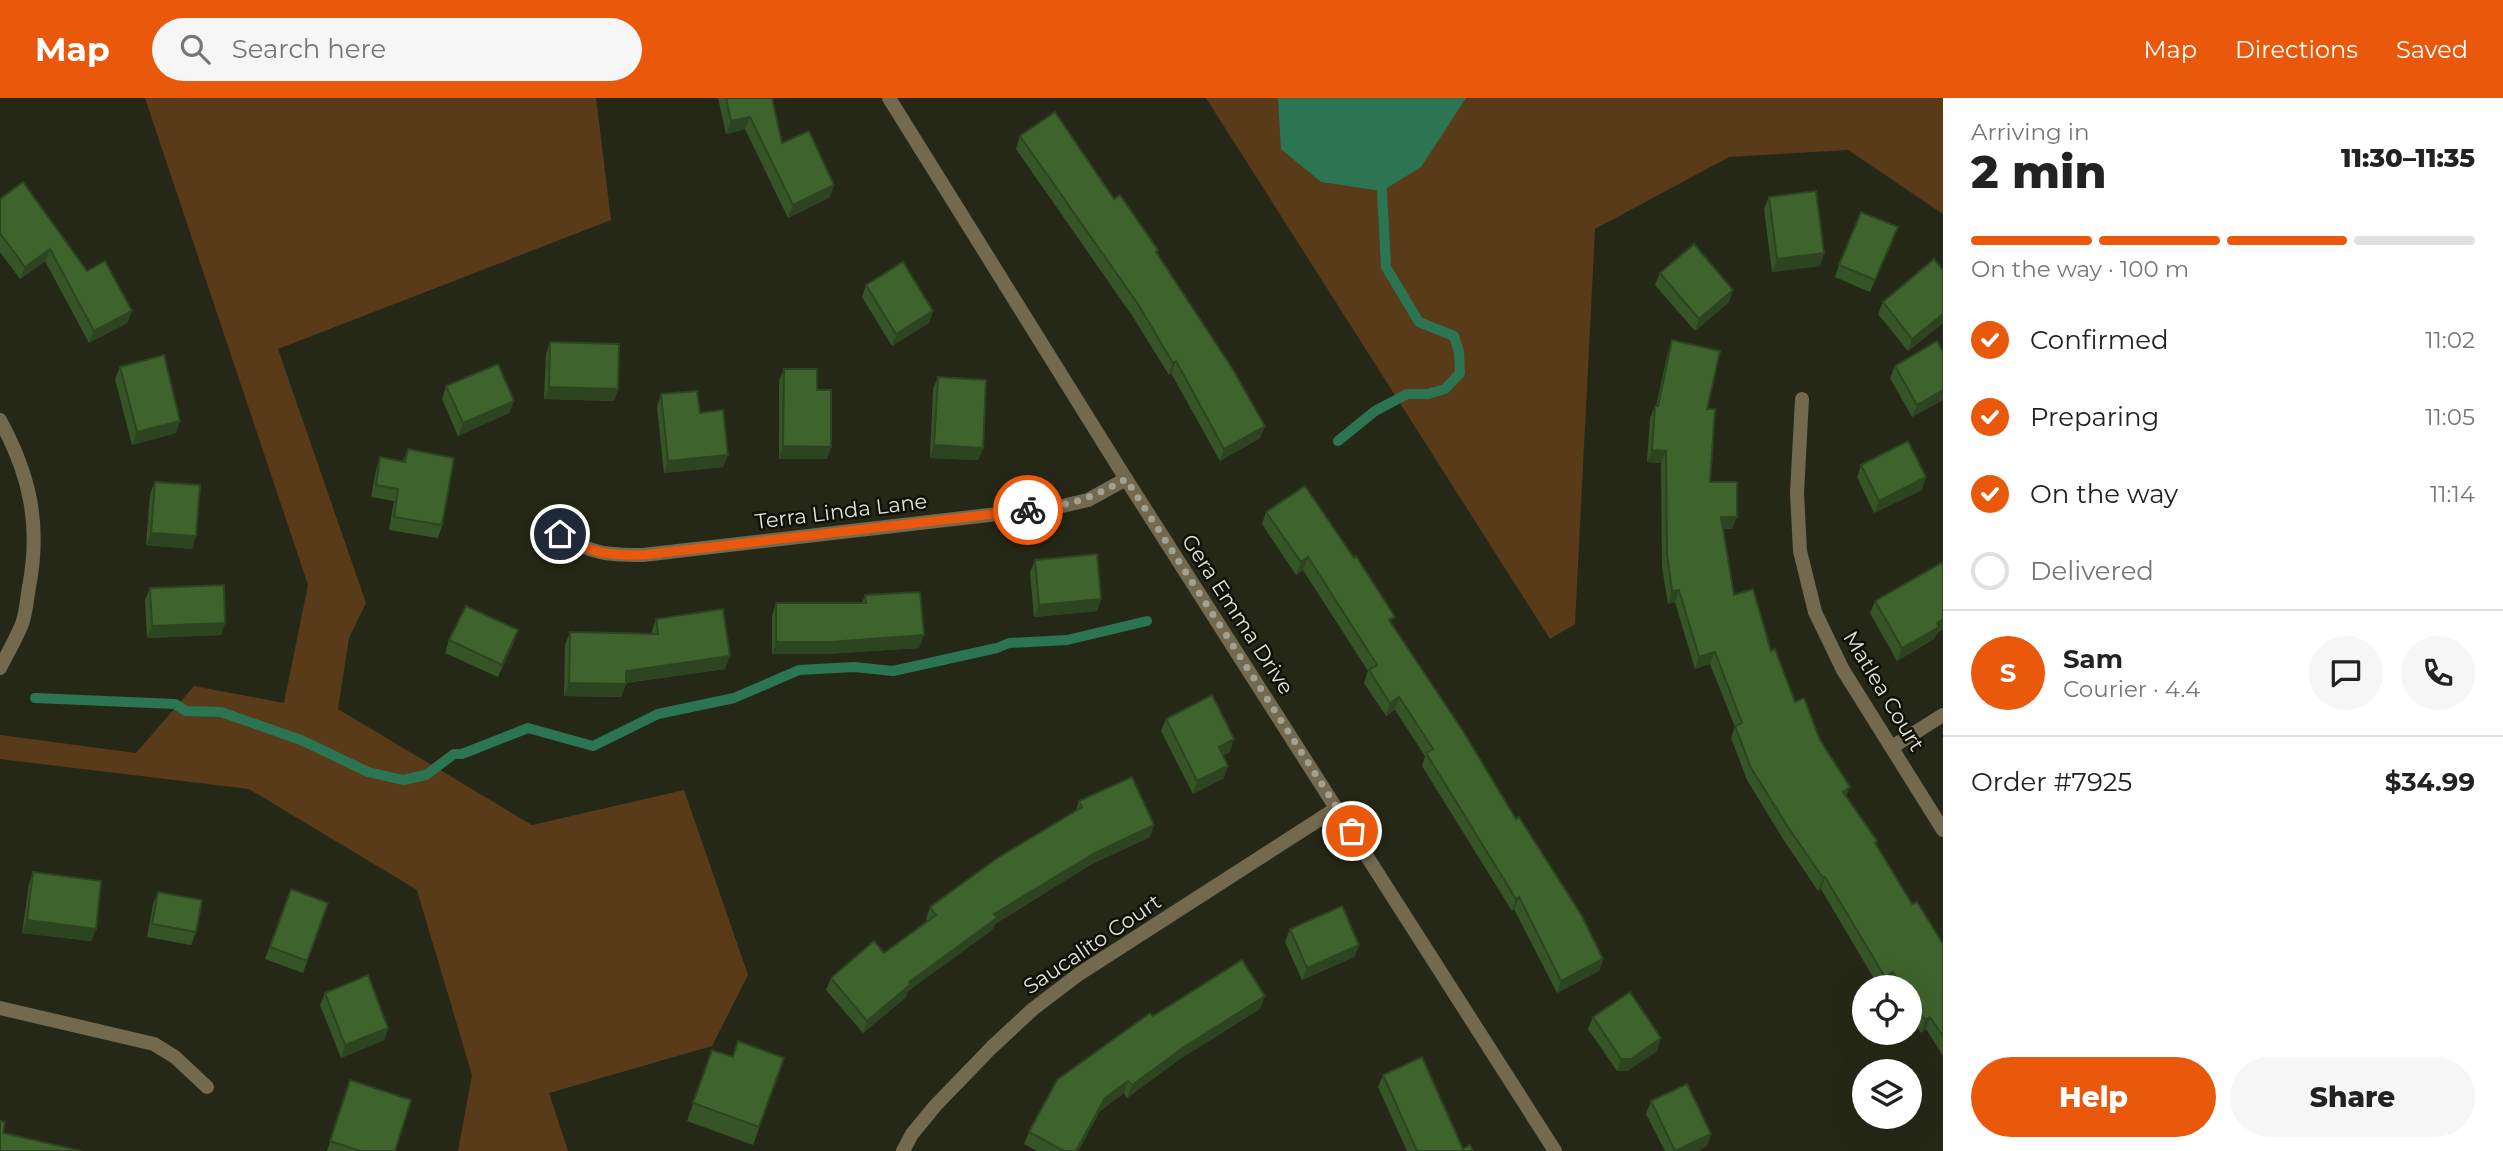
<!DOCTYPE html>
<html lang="en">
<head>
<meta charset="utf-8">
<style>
  :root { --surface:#fff; --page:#f6f6f6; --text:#222; --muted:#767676; --line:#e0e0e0; --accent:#ea580c }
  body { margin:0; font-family:Montserrat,sans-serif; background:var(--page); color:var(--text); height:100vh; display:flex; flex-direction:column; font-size:26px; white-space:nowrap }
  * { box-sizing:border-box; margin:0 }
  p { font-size:23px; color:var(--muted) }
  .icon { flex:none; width:38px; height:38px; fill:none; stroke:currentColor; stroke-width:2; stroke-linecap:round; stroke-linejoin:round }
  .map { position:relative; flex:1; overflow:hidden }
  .details { display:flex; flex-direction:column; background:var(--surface); width:560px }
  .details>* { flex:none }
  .buttons { position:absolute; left:1852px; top:877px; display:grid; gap:14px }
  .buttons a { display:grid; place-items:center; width:70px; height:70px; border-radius:50%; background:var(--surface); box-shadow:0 7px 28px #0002; font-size:35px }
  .pin { position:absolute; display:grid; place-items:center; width:60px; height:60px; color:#fff; margin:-30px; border:4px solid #fff; border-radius:50%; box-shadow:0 2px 7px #0007 }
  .courier { position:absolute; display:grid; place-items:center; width:70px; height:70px; margin:-35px; border:5px solid #ea580c; border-radius:50%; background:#fff; color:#222; box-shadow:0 2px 9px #0007 }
  .headline em { font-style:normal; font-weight:800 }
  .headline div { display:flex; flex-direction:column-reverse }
  .headline { display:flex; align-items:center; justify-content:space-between; height:119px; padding:0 28px }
  h1 { font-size:46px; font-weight:800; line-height:52px }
  .bar { display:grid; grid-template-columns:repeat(4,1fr); gap:10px 7px; align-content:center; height:84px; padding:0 28px }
  .bar i { height:9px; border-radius:5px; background:var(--line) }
  .bar .current { background:var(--accent) }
  .bar p { grid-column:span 4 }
  .line { display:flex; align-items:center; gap:18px; padding:0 28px; border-top:2px solid var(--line) }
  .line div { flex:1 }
  .round { display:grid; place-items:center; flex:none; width:74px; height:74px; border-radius:37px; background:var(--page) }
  ol { padding:0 28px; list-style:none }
  li { display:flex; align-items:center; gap:21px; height:77px }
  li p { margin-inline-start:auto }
  li .icon { padding:7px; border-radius:50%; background:var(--accent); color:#fff; stroke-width:4 }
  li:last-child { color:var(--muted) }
  li i { width:38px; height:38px; border:4px solid var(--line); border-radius:50% }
  .primary-button { display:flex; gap:14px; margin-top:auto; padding:14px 28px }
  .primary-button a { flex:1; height:80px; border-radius:42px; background:var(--accent); color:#fff; font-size:28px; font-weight:800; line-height:80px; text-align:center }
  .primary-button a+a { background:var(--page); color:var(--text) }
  header { display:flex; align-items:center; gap:42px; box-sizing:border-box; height:98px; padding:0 35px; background:var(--accent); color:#fff }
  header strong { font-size:33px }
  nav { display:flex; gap:38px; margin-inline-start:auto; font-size:24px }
  .search { width:490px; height:63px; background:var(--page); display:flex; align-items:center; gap:18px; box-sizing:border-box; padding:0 24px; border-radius:38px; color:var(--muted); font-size:26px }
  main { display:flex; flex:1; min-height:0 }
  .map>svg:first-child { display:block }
  .green { fill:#5a3b19 }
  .water { fill:#2c7553 }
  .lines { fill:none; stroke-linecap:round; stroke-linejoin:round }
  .stream { stroke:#2c7553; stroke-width:10 }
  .street { stroke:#73694f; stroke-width:14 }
  .wall { fill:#365527 }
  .shaded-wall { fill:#2c4520 }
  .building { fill:#3f632d; stroke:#2c4520; stroke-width:2 }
  .done { stroke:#a0a294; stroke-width:7; stroke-dasharray:0 12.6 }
  .route { stroke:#ea580c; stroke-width:9 }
  .labels { text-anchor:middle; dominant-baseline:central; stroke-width:5; stroke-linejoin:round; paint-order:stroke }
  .street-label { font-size:21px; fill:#e2e4d8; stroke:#0f1008 }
</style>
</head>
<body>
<header>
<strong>Map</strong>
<div class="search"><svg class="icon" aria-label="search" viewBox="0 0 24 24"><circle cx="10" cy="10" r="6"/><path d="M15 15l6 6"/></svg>Search here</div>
<nav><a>Map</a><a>Directions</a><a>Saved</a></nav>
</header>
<main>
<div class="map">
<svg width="1943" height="1053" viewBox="0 0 1943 1053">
  <rect width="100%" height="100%" fill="#262817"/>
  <g class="green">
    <path d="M145,0h451l15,122 -333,129 88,254 -17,35 -11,71 194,116 152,-35 64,185 -36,71 -163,47 19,58h-110l14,-76 -55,-185 -168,-101 -249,-30v-24l136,18 58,-67 90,17 24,-118z"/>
    <path d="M1206,0h737v116l-95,-64 -119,7 -134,72 -20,395 -25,15z"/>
  </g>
  <path class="water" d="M1278,0h188l-45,69 -39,24 -61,-9 -40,-33z"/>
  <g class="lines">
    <g class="stream">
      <path d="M1338,343l37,-30 32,-17h21l17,-5 15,-16 -1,-21 -5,-16 -35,-14 -33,-55 -4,-76"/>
      <path d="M35,600l140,6 11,7 35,1 80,28 67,32 35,8 23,-5 28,-21h8l66,-26 65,18 65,-32 76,-16 65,-28 55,-3 39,4 104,-23 12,-5 58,-3 80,-19"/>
    </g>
    <g class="street">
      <path d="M889,0l237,381 429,672"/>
      <path d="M1802,301l-5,94 3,58 15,61 28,58 100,160"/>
      <path d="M0,322c30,55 41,105 29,167 -2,12 -3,26 -7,37 -6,15 -15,30 -22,44"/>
      <path d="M560,436c32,20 46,21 83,21l415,-48 30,-7 38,-21"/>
      <path d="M1892,649l51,-32"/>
      <path d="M0,910l154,36 21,13 32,30"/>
      <path d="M903,1053l9,-17 23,-28 57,-59 41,-38 46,-35 258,-166"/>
    </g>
  </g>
  <g class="wall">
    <path d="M718,0h54l10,45 48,54 -42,21 -43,-89 -19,5z"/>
    <path d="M1020,38l94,63 44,51 -1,4 103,184 -40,23 -49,-88 -2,2 -36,-58 -117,-168z"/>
    <path d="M1769,99l51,69 -48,6 -8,-63z"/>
    <path d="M0,101l87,72 45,40 -5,12 -38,20 -44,-82 -25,18 -20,-27z"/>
    <path d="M1898,129l-28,65 -35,-15 4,-12z"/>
    <path d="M1943,172v53l-35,28 -30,-37 5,-12z"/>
    <path d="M1660,175l69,29 -34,29 -40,-46z"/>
    <path d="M866,187l63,38 -37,23 -30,-49z"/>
    <path d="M1672,242l35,69 3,73 22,47h-9l11,66 37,56 24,51 55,85 -4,9 66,108 31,40v112l-17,-27 -5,4 -12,-18v-28h-19l-1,-2 -4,2h-6l-58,-98 -3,2 -35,-52 -36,-59 -16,-42 4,-11 -25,-63 -15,5 -20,-67 -7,2 -6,-37 -1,-104 -14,-1 3,-44 5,-12h1l12,-54z"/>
    <path d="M550,244l68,47 -4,12 -70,-2 2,-45z"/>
    <path d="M1943,254v48l-31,17 -22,-39 5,-12z"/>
    <path d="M120,269l56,66 -44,12 -17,-66z"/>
    <path d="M784,271l33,21 10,69h-48v-78z"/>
    <path d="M938,279l45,71 -5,12 -48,-2 3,-69z"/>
    <path d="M446,288l68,15 -5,12 -51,23 -16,-37z"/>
    <path d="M661,296l39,19 23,54 -59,6 -7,-66z"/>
    <path d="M408,351l34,76 -4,13 -49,-8 5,-29 -23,-4 5,-27 4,-13 23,4z"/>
    <path d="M1861,367l61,25 -48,23 -17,-36z"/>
    <path d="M155,384l37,67 -46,-4 4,-51z"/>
    <path d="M1266,414l126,113 124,194 87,140 -4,12 -42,22 -43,-84 -2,2 -90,-145 3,-10 -30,-46 -9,6 -22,-33 4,-12 -65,-101 -7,5 -34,-51z"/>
    <path d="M1035,462l66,39 -4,12 -63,6 -4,-45z"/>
    <path d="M1943,464v67l-6,4 -3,6 -37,22 -27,-48 5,-12z"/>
    <path d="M150,490l75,35 -4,12 -74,3 -2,-38z"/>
    <path d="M865,497l54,53 -93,6h-54v-38l4,-13h86z"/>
    <path d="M656,521l69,50 -99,14 -5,14 -57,-1 1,-51 5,-13 82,1v-2z"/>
    <path d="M518,532l-20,47 -53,-24 4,-13z"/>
    <path d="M1166,621l64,33 -7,3 1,23 -31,16 -32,-63z"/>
    <path d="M1079,703l71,36 -60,28 -95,59 -3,6 -84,61 -2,6 -43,36 -37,-43 5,-12 53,-25 43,-32 -1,-2 4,-12 146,-97z"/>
    <path d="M33,774l63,57 -5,12 -69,-8 7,-49z"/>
    <path d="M291,791l37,14 -25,70 -38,-14z"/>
    <path d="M158,794l38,40 -5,13 -44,-8 6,-33z"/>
    <path d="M1290,831l69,16 -5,12 -52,23 -17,-38z"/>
    <path d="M325,895l63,35 -4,12 -43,18 -21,-53z"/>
    <path d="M1260,911l-80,50 -53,39 -3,-5 -24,18 -22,40h-41l-13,-7 5,-12 124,-116z"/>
    <path d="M1593,919l64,34 -30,20h-10l-29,-42z"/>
    <path d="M712,952l20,7 52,1 -31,87 -66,-24z"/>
    <path d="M1383,977l80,74 10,2h-66l-29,-64z"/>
    <path d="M346,994l49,59h-68z"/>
    <path d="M1651,1003l60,33 -4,12 -10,5h-32l-19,-37z"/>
  </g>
  <g class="shaded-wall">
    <path d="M750,19l-5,12 -19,5 5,-13z"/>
    <path d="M834,87l-4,12 -42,21 5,-13z"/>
    <path d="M50,151l-5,12 -25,18 5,-12z"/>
    <path d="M1824,155l-4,13 -48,6 5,-13z"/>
    <path d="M1733,192l-4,12 -34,29 4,-12z"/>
    <path d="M132,213l-5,12 -38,20 5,-12z"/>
    <path d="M933,213l-4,12 -37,23 4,-12z"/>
    <path d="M1943,216v9l-35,28 4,-12z"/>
    <path d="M1176,263l-5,12 -2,2 4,-12z"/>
    <path d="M549,289l69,2 -4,12 -70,-2z"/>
    <path d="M1943,292v10l-31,17 5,-12z"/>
    <path d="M514,303l-5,12 -51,23 5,-13z"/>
    <path d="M180,323l-4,12 -44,12 5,-13z"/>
    <path d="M1265,328l-5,12 -40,23 4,-12z"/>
    <path d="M934,347l49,3 -5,12 -48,-2z"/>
    <path d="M783,348l48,1 -4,12h-48z"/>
    <path d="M1652,352l14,1 -5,12 -14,-1z"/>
    <path d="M728,357l-5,12 -59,6 4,-12z"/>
    <path d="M1926,379l-4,13 -48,23 5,-12z"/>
    <path d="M1721,419h16l-5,12h-15z"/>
    <path d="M151,435l45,3 -4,13 -46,-4z"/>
    <path d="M1308,459l-5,13 -7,5 5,-13z"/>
    <path d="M1679,492l-4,12 -7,2 4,-13z"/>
    <path d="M1101,501l-4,12 -63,6 5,-12z"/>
    <path d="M1943,521v10l-6,4 -3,6 -37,22 5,-13z"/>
    <path d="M225,525l-4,12 -74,3 5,-12z"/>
    <path d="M518,532l-4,13 -16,34 4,-12z"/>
    <path d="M924,537l-5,13 -93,6h-54l4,-12z"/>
    <path d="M1715,554l-5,12 -15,5 4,-12z"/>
    <path d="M730,558l-5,13 -103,14 4,-12z"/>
    <path d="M569,585l57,1 -5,13 -57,-1z"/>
    <path d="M1399,599l-4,13 -9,6 4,-13z"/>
    <path d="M1234,641l-4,13 -16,8 5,-13z"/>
    <path d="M1228,668l-4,12 -31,16 4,-13z"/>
    <path d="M1850,689l-5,13 -2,-8z"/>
    <path d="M1154,727l-4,12 -60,28 -95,59 -3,6 -84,61 -2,6 -43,36 4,-12 42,-39 85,-68 101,-61z"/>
    <path d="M1825,779l-4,12 -3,2 5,-13z"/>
    <path d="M1519,799l-5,12 -2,2 4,-12z"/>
    <path d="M27,822l69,9 -5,12 -69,-8z"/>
    <path d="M1359,847l-5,12 -52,23 5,-12z"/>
    <path d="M1603,861l-4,12 -42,22 4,-12z"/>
    <path d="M1893,874l-4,13 -4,2h-3l3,-10z"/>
    <path d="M1265,898l-5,13 -80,50 -53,39 5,-13 52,-38z"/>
    <path d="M1930,919l-4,12 -5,4 4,-13z"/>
    <path d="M388,930l-4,12 -43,18 4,-13z"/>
    <path d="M1661,940l-4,13 -30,20h-10l4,-12z"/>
    <path d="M1128,983l-4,12 -24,18 -22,40h-2l29,-53z"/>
    <path d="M1711,1036l-4,12 -10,5h-21z"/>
  </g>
  <g class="building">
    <path d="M726,0h46l10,45 27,-12 25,54 -41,20 -43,-88 -19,4z"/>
    <path d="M1055,14l59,87 6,-4 38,55 -2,2 76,116 33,58 -41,23 -48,-88 -3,2 -35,-59 -118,-168z"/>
    <path d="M23,84l64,89 18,-10 27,50 -38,20 -44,-82 -25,18 -25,-34v-34z"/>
    <path d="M1816,93l8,62 -47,6 -8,-62z"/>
    <path d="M1861,114l37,15 -23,53 -36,-15z"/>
    <path d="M1694,146l39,46 -34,29 -39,-46z"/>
    <path d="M1934,161l9,11v44l-31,25 -29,-37z"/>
    <path d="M903,164l30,49 -37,23 -30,-49z"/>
    <path d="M1672,242l48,11 -13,58h8l-5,73h27v35h-16l13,78 19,-6 18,62 4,-2 20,53 9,-4 16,42 30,47 -7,5 34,49 -2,2 37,61 5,-2 26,42v92l-13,-19 -5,3 -16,-24v-9h-6l-10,-15 -8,5 -60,-100 -2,1 -35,-51 -37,-59 -16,-42 7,-3 -27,-71 -16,5 -20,-67 -7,1 -5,-36 -1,-104 -14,-1 3,-44h3z"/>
    <path d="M1937,243l6,11v38l-26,15 -22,-39z"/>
    <path d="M550,244l69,2 -1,45 -69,-2z"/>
    <path d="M164,257l16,66 -43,11 -17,-65z"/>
    <path d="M498,266l16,37 -51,22 -17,-37z"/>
    <path d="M784,271h33v21h14v57l-48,-1z"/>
    <path d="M938,279l48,3 -3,68 -49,-3z"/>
    <path d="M697,293l3,22 23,-3 5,45 -60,6 -7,-67z"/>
    <path d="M1908,343l18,36 -47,24 -18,-36z"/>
    <path d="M408,351l46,9 -12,67 -48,-8 4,-28 -22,-4 4,-28 25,5z"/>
    <path d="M155,384l45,3 -4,51 -45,-3z"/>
    <path d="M1305,388l49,72 2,-2 39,61 -6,3 74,111 53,88 3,-2 63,99 21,43 -42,22 -42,-84 -3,2 -90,-146 7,-4 -34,-52 -9,6 -21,-33 8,-5 -69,-108 -7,5 -35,-50z"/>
    <path d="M1097,456l4,45 -62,6 -4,-45z"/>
    <path d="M1943,464v57l-6,4 2,4 -37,21 -27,-47z"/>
    <path d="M224,487l1,38 -73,3 -2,-38z"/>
    <path d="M920,494l4,43 -94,7h-54v-39h90l-1,-8z"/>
    <path d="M466,508l52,24 -16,35 -53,-25z"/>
    <path d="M723,511l7,47 -104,15v13l-57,-1 1,-51 88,2 -2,-15z"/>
    <path d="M1212,597l22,44 -15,8 9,19 -31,15 -31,-62z"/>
    <path d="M1132,679l22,48 -59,28 -101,61 3,4 -88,64 2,2 -44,37 -36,-43 43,-37 10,12 52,-38 -6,-8 66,-48 86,-52 -3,-6z"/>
    <path d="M33,774l68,9 -5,48 -69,-9z"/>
    <path d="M291,791l37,14 -21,58 -37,-14z"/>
    <path d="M158,794l44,8 -6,32 -44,-8z"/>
    <path d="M1342,808l17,39 -52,23 -17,-39z"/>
    <path d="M1242,862l23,36 -81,51 -52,38 -4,-4 -23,17 -29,53h-12l-35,-19 28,-52 93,-67 3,3z"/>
    <path d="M368,877l20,53 -43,17 -20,-52z"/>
    <path d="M1630,894l31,46 -30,21h-10l-28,-42z"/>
    <path d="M738,943l46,17 -25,69 -66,-24 19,-53 21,7z"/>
    <path d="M1422,959l41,92 7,-4 3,6h-56l-34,-76z"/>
    <path d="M350,982l61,20 -16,51h-35l-30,-10z"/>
    <path d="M1687,986l24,50 -36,17 -24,-50z"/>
    <path d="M0,1023l5,1 -2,11 79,18h-82z"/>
  </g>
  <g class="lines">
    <path class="done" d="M1028,412c43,-5 60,-10 98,-31l226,352"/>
    <path class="route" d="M560,436c32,20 46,21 83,21l385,-45"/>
  </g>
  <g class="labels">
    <g class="street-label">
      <text transform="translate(841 413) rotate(-7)">Terra Linda Lane</text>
      <text transform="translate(1238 516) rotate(57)">Gera Emma Drive</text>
      <text transform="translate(1884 593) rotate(59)">Matlea Court</text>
      <text transform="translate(1092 846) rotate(-34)">Saucalito Court</text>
    </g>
  </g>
</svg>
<div class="buttons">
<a><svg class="icon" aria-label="locate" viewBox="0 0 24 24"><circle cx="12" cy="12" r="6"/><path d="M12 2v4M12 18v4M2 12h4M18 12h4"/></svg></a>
<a><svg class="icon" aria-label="layers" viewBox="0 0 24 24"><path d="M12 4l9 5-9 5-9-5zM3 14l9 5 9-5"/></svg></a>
</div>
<div class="pin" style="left:1352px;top:733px;background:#ea580c"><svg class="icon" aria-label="bag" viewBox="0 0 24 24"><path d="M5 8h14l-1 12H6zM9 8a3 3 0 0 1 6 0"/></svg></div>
<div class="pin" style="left:560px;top:436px;background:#1f2937"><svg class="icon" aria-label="home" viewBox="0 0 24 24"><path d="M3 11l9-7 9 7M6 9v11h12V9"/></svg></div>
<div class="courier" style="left:1028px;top:412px"><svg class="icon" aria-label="bike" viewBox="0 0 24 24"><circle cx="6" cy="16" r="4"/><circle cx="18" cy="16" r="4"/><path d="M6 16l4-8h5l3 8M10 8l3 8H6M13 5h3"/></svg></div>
</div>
<section class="details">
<div class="headline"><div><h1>2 min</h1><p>Arriving in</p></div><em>11:30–11:35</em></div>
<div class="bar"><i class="current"></i><i class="current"></i><i class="current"></i><i></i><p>On the way · 100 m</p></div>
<ol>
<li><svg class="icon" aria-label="check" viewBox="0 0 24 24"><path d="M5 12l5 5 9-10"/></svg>Confirmed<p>11:02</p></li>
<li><svg class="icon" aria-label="check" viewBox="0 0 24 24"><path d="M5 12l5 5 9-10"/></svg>Preparing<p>11:05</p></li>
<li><svg class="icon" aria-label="check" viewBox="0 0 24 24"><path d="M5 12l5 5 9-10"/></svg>On the way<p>11:14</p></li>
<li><i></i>Delivered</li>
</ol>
<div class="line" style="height:126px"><b class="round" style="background:var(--accent);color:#fff">S</b><div><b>Sam</b><p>Courier · 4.4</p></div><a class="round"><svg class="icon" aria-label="chat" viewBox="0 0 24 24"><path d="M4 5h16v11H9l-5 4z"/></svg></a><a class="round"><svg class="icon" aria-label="phone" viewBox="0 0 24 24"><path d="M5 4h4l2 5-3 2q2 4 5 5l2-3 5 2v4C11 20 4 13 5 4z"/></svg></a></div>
<div class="line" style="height:91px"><div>Order #7925</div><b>$34.99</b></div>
<div class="primary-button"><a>Help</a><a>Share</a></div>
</section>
</main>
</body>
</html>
